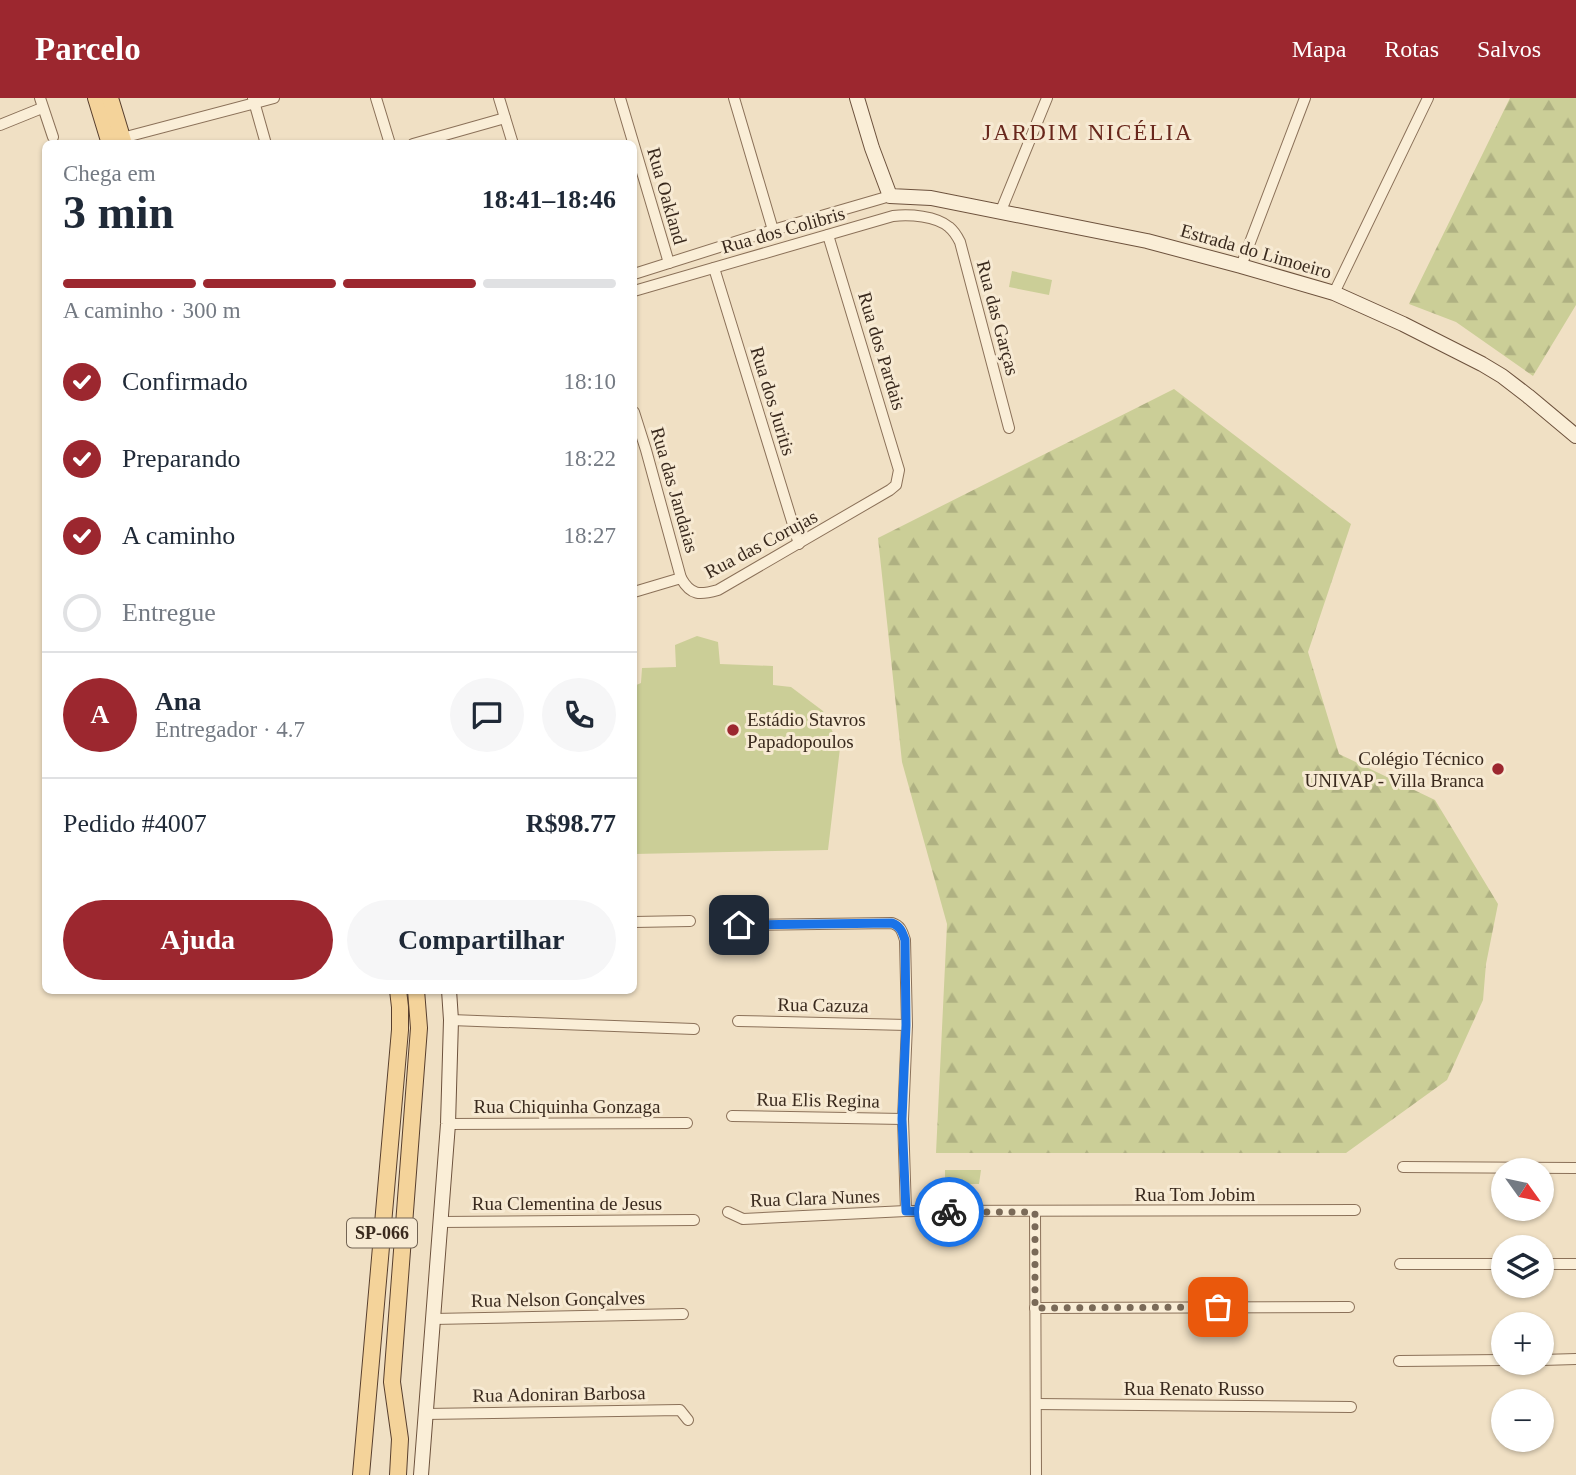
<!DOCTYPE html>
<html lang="pt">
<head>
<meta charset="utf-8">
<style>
  :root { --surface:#fff; --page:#f6f6f7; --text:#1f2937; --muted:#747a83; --line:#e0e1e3; --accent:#9c272f }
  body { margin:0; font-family:"Times New Roman",serif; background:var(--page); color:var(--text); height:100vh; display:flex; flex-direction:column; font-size:26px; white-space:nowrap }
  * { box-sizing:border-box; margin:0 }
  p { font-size:23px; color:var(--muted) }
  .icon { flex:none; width:38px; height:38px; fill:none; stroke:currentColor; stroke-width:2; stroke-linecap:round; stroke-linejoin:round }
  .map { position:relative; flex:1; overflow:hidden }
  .drawer { position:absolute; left:42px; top:42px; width:595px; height:854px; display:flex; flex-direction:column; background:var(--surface); border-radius:10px; box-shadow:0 2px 5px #0004 }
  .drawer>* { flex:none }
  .needle { width:46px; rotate:123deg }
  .tools { position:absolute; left:1491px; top:1060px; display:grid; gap:14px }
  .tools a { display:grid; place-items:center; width:63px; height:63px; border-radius:50%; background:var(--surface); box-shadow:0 2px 5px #0004; font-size:35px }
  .pin { position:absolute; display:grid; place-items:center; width:60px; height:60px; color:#fff; margin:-30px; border-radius:14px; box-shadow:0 4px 10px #0006 }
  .courier { position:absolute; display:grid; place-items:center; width:70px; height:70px; margin:-35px; border:5px solid #1a73e8; border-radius:50%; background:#fff; color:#222; box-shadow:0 2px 9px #0007 }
  .summary em { font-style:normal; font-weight:600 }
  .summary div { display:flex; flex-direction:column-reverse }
  .summary { display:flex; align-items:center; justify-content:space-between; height:119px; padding:0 21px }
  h1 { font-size:46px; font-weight:600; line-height:52px }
  .bar { display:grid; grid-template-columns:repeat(4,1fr); gap:10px 7px; align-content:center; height:84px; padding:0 21px }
  .bar i { height:9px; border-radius:5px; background:var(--line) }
  .bar .current { background:var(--accent) }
  .bar p { grid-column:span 4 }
  .line { display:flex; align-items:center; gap:18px; padding:0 21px; border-top:2px solid var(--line) }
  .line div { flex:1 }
  .round { display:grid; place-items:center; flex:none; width:74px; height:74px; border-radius:37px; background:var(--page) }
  ol { padding:0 21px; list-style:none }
  li { display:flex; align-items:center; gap:21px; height:77px }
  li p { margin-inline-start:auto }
  li .icon { padding:7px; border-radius:50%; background:var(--accent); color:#fff; stroke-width:4 }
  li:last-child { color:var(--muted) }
  li i { width:38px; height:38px; border:4px solid var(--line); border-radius:50% }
  .action { display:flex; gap:14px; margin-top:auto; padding:14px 21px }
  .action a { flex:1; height:80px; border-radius:42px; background:var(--accent); color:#fff; font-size:28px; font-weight:600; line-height:80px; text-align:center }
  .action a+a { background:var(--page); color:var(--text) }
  header { display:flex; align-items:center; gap:42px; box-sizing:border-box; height:98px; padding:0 35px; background:var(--accent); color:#fff }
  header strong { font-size:33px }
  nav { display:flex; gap:38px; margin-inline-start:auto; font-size:24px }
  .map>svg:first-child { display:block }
  .forest { fill:url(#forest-firs) }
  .pitch { fill:#cbce97 }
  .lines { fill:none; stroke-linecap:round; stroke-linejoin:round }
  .street-casing { stroke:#8b7159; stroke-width:12 }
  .secondary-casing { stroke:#6d523d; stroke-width:16 }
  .primary-casing { stroke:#583f2e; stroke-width:18 }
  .street { stroke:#faeed7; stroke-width:10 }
  .secondary { stroke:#faeed7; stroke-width:14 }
  .primary { stroke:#f4d39a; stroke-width:16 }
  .done { stroke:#7a6a58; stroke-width:7; stroke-dasharray:0 12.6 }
  .route { stroke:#1a73e8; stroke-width:9 }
  .poi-dot { fill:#9c272f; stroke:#f7ead3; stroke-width:2.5 }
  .labels { text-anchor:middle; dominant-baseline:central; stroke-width:6; stroke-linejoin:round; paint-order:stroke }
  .shield { fill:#f7ead3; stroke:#736454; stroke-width:2 }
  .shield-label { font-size:18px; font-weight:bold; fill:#3a2a1e }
  .street-label { font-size:19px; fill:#3a2a1e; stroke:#f7ead3 }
  .poi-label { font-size:19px; fill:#3a2a1e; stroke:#f7ead3; text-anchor:start }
  .quarter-label { font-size:23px; letter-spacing:2px; fill:#68271c; stroke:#f7ead3 }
</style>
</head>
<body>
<header>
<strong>Parcelo</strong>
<nav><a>Mapa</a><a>Rotas</a><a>Salvos</a></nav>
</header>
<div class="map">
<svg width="1576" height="1377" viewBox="0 0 1576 1377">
  <defs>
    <pattern id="forest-firs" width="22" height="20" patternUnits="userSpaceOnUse" patternTransform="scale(1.75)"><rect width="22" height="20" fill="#cbce97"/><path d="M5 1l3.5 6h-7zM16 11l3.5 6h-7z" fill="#afb182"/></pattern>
  </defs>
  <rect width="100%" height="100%" fill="#f0e0c4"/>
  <g class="forest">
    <path d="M1510,0h66v207l-43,71 -77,-54 -47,-18z"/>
    <path d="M1174,291l177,135 -43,128 31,102 96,46 63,104 -12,60 -3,36 -36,80 -101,73h-410l11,-229 -45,-162 -24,-224z"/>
  </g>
  <g class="pitch">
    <path d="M1012,173l40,9 -3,15 -40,-8z"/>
    <path d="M697,538l21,6 2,22 53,2v19l18,2 32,24 17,37 -12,102 -194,4v-168l7,-3 1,-15 34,-1 -1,-22z"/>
    <path d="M945,1072h36l-2,14h-34z"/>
  </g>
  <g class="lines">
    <g class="street-casing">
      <g id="street">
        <path d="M40,0l13,39"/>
        <path d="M253,0l13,46"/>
        <path d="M376,0l14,46"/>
        <path d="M499,0l14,46"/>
        <path d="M620,0l49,165"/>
        <path d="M734,0l39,132"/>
        <path d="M0,27l42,-17"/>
        <path d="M122,40l152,-40"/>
        <path d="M413,46l92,-26"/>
        <path d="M1000,115l47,-115"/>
        <path d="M1241,168l64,-168"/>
        <path d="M714,170l85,276"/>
        <path d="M634,176l139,-44 117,-34"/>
        <path d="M634,193l259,-75c17,-2 43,0 56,11 5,4 8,9 11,15l49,186"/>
        <path d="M1334,195l94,-195"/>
        <path d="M634,314l12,38 35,128"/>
        <path d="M634,494l47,-14c10,18 19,17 37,12l172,-100 6,-5 3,-15 -71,-235"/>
        <path d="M634,824l56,-1"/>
        <path d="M739,827l153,-2c9,3 10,8 13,17l2,85 -4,94 3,92"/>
        <path d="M451,922l243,9"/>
        <path d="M738,923l169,4"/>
        <path d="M732,1018l171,3"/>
        <path d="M448,1026l239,-1"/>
        <path d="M1403,1069l173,1"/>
        <path d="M728,1114l15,7 163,-8 449,-1"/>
        <path d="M1035,1114l1,263"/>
        <path d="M440,1124l254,-2"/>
        <path d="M1400,1166h103"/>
        <path d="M1542,1166h34"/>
        <path d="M1035,1210l314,-1"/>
        <path d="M433,1221l250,-5"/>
        <path d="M1542,1262l34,-1"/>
        <path d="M1399,1263l104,-1"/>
        <path d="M1036,1306l315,3"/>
        <path d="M425,1316l255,-4 8,10"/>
      </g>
    </g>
    <g class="secondary-casing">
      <g id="secondary">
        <path d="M857,0l15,50 18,48 41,2 216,43 94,25 93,27 69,31 79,40 20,12 26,20 48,40"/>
        <path d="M421,1377l27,-351 3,-104 -2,-30"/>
      </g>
    </g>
    <g class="primary-casing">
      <g id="primary">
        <path d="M96,0l14,46"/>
        <path d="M110,0l14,46"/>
        <path d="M361,1377l39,-445v-23l-2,-17"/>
        <path d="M398,1377l2,-36 -8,-57 27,-354 -3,-38"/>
      </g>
    </g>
    <use href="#street" class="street"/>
    <use href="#secondary" class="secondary"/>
    <use href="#primary" class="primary"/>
  </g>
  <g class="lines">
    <path class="done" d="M949,1114h86v96l183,-1"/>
    <path class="route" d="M739,827l153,-2c8,3 10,8 13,17l1,85 -4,94 4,92 43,1"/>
  </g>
  <g class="poi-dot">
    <circle cx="733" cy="632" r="7"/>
    <circle cx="1498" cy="671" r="7"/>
  </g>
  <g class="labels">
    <rect class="shield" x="347" y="1120.5" width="70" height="29" rx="5"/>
    <g class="shield-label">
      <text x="382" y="1135">SP-066</text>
    </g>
    <g class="street-label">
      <text transform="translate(667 98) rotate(74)">Rua Oakland</text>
      <text transform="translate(783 132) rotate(-16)">Rua dos Colibris</text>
      <text transform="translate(1256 153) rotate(16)">Estrada do Limoeiro</text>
      <text transform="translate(998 220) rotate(75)">Rua das Garças</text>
      <text transform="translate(882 253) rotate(73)">Rua dos Pardais</text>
      <text transform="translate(773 303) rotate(73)">Rua dos Juritis</text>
      <text transform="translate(675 392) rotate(74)">Rua das Jandaias</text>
      <text transform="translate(761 446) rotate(-28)">Rua das Corujas</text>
      <text transform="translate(823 907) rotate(1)">Rua Cazuza</text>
      <text transform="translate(818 1002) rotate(1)">Rua Elis Regina</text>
      <text x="567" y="1008">Rua Chiquinha Gonzaga</text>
      <text x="1195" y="1096">Rua Tom Jobim</text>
      <text transform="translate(815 1100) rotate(-2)">Rua Clara Nunes</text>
      <text x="567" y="1105">Rua Clementina de Jesus</text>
      <text transform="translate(558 1201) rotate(-1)">Rua Nelson Gonçalves</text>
      <text x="1194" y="1290">Rua Renato Russo</text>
      <text transform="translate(559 1296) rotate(-1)">Rua Adoniran Barbosa</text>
    </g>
    <g class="poi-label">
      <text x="747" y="621">Estádio Stavros<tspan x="747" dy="22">Papadopoulos</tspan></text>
      <text x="1484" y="660" text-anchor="end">Colégio Técnico<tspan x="1484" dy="22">UNIVAP - Villa Branca</tspan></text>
    </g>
    <g class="quarter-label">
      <text x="1088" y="34">JARDIM NICÉLIA</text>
    </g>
  </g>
</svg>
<div class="tools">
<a><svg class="needle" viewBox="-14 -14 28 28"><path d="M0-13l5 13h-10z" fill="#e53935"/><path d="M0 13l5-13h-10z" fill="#747a83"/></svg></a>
<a><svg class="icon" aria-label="layers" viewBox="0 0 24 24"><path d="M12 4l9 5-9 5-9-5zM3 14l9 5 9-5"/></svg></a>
<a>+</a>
<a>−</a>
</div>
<div class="pin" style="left:1218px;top:1209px;background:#ea580c"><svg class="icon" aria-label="bag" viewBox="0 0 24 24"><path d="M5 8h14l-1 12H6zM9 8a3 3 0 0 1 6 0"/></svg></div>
<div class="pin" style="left:739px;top:827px;background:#1f2937"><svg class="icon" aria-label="home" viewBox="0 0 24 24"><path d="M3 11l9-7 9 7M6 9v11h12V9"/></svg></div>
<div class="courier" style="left:949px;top:1114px"><svg class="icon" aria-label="bike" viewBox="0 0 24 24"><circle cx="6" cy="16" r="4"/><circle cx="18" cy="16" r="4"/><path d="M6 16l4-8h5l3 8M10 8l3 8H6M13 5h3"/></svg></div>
<section class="drawer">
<div class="summary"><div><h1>3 min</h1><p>Chega em</p></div><em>18:41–18:46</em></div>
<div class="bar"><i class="current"></i><i class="current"></i><i class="current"></i><i></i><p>A caminho · 300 m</p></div>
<ol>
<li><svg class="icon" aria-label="check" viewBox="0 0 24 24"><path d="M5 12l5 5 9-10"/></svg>Confirmado<p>18:10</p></li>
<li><svg class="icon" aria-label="check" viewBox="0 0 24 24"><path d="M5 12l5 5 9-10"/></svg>Preparando<p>18:22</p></li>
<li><svg class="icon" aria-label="check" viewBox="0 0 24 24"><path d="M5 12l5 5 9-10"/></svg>A caminho<p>18:27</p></li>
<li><i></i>Entregue</li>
</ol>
<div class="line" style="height:126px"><b class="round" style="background:var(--accent);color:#fff">A</b><div><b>Ana</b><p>Entregador · 4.7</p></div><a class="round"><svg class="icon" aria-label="chat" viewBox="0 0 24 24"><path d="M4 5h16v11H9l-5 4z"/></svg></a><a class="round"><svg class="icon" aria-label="phone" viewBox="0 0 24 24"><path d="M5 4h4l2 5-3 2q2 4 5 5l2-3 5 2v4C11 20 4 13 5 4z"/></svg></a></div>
<div class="line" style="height:91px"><div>Pedido #4007</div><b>R$98.77</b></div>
<div class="action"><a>Ajuda</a><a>Compartilhar</a></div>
</section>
</div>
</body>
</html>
